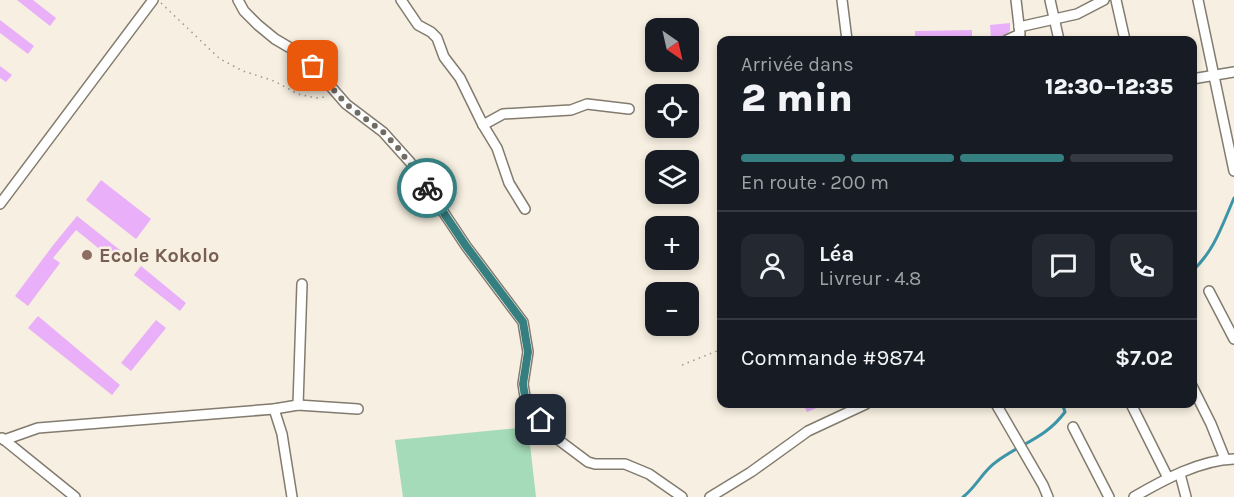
<!DOCTYPE html>
<html lang="fr">
<head>
<meta charset="utf-8">
<style>
  :root { --surface:#171b24; --page:#242831; --text:#f1f3f6; --muted:#9ea1a6; --line:#363941; --accent:#367f80 }
  body { margin:0; font-family:Karla,sans-serif; background:var(--page); color:var(--text); height:100vh; display:flex; flex-direction:column; font-size:22px; white-space:nowrap }
  * { box-sizing:border-box; margin:0 }
  p { font-size:20px; color:var(--muted) }
  .icon { flex:none; width:33px; height:33px; fill:none; stroke:currentColor; stroke-width:2; stroke-linecap:round; stroke-linejoin:round }
  .map { position:relative; flex:1; overflow:hidden }
  .panel { position:absolute; left:717px; top:36px; width:480px; height:372px; display:flex; flex-direction:column; background:var(--surface); border-radius:12px; box-shadow:0 3px 9px #0003 }
  .panel>* { flex:none }
  .needle { width:39px; rotate:146deg }
  .controls { position:absolute; left:645px; top:18px; display:grid; gap:12px }
  .controls a { display:grid; place-items:center; width:54px; height:54px; border-radius:12px; background:var(--surface); box-shadow:0 3px 9px #0003; font-size:30px }
  .pin { position:absolute; display:grid; place-items:center; width:51px; height:51px; color:#fff; margin:-26px; border-radius:12px; box-shadow:0 3px 9px #0006 }
  .courier { position:absolute; display:grid; place-items:center; width:60px; height:60px; margin:-30px; border:4px solid #367f80; border-radius:50%; background:#fff; color:#222; box-shadow:0 2px 8px #0007 }
  .overview em { font-style:normal; font-weight:800 }
  .overview div { display:flex; flex-direction:column-reverse }
  .overview { display:flex; align-items:center; justify-content:space-between; height:102px; padding:0 24px }
  h1 { font-size:39px; font-weight:800; line-height:45px }
  .bar { display:grid; grid-template-columns:repeat(4,1fr); gap:9px 6px; align-content:center; height:72px; padding:0 24px }
  .bar i { height:8px; border-radius:4px; background:var(--line) }
  .bar .selected { background:var(--accent) }
  .bar p { grid-column:span 4 }
  .line { display:flex; align-items:center; gap:15px; padding:0 24px; border-top:2px solid var(--line) }
  .line div { flex:1 }
  .round { display:grid; place-items:center; flex:none; width:63px; height:63px; border-radius:12px; background:var(--page) }
  .map>svg:first-child { display:block }
  .green { fill:#a5dbb9 }
  .lines { fill:none; stroke-linecap:round; stroke-linejoin:round }
  .stream { stroke:#3c95a8; stroke-width:3 }
  .building { fill:#e9aff8 }
  .minor-casing { stroke:#827b6e; stroke-width:12 }
  .path { stroke:#9d978d; stroke-width:1.5; stroke-dasharray:1.5 4.5; stroke-linecap:butt }
  .minor { stroke:#fff; stroke-width:9 }
  .done { stroke:#706c64; stroke-width:6; stroke-dasharray:0 10.8 }
  .route { stroke:#367f80; stroke-width:8 }
  .education-dot { fill:#8d6e63; stroke:#f7efe1; stroke-width:2 }
  .labels { text-anchor:middle; dominant-baseline:central; stroke-width:5; stroke-linejoin:round; paint-order:stroke }
  .education-label { font-size:20px; font-weight:bold; fill:#785e54; stroke:#f7efe1; text-anchor:start }
</style>
</head>
<body>
<div class="map">
<svg width="1234" height="497" viewBox="0 0 1234 497">
  <rect width="100%" height="100%" fill="#f7efe1"/>
  <path class="green" d="M528,427l8,70h-133l-8,-57z"/>
  <g class="lines">
    <g class="stream">
      <path d="M1192,271c22,-19 31,-48 42,-73"/>
      <path d="M963,497c13,-10 20,-26 33,-35 25,-19 49,-23 69,-50l-2,-6 1,-2"/>
    </g>
  </g>
  <g class="building">
    <path d="M17,0h16l23,18 -6,8z"/>
    <path d="M0,20l34,26 -6,8 -28,-21z"/>
    <path d="M1010,23v8l-9,7h-10l-1,-13z"/>
    <path d="M972,30v9h-57v-8z"/>
    <path d="M0,66l12,9 -6,7 -6,-4z"/>
    <path d="M101,180l50,39 -15,20 -50,-39z"/>
    <path d="M77,216l43,34 -7,10 -37,-30 -23,28 7,5 -32,43 -13,-10 39,-52z"/>
    <path d="M141,266l45,37 -6,8 -46,-36z"/>
    <path d="M38,316l82,69 -8,10 -84,-67z"/>
    <path d="M156,320l10,8 -35,43 -10,-8z"/>
    <path d="M803,404h23l-19,8z"/>
  </g>
  <g class="lines">
    <g class="minor-casing">
      <g id="minor">
        <path d="M238,0l6,11 14,14 17,14 29,17 42,48 37,28 27,30 56,84 57,76 5,30 -5,32 3,19 30,35 32,24 7,2h30l24,10 33,23"/>
        <path d="M401,0l17,25 13,7 6,6 7,19 16,21 23,47 14,23 12,35 16,26"/>
        <path d="M842,0l5,40"/>
        <path d="M1050,0l9,40"/>
        <path d="M1116,0l9,40"/>
        <path d="M1198,0l36,171"/>
        <path d="M1019,27l58,-13 27,-14"/>
        <path d="M1007,40l13,-6 -4,-34"/>
        <path d="M1192,79l42,-7"/>
        <path d="M483,125l20,-11 68,-4 16,-6 42,5"/>
        <path d="M0,204l153,-204"/>
        <path d="M1209,291l25,48"/>
        <path d="M1192,386l19,38 14,35"/>
        <path d="M996,404l47,81 5,12"/>
        <path d="M1131,404l37,74"/>
        <path d="M298,405l4,-121"/>
        <path d="M274,409l8,25 10,63"/>
        <path d="M1073,427l36,70"/>
        <path d="M2,438l73,59"/>
        <path d="M4,440l34,-12 236,-19 24,-4 60,4"/>
        <path d="M1180,474l6,23"/>
        <path d="M710,497l41,-25 57,-41 58,-27"/>
        <path d="M1134,497c29,-17 66,-37 100,-38"/>
      </g>
    </g>
    <g class="path">
      <path d="M161,3l59,56 23,12 31,10 24,13 18,4 10,-1"/>
      <path d="M682,365l40,-16"/>
    </g>
    <use href="#minor" class="minor"/>
  </g>
  <g class="lines">
    <path class="done" d="M313,66l33,38 37,28 15,16 29,40"/>
    <path class="route" d="M427,188l39,58 57,76 5,30 -5,32 3,19 15,17"/>
  </g>
  <circle class="education-dot" cx="87" cy="255" r="6"/>
  <g class="labels">
    <g class="education-label">
      <text x="99" y="255">Ecole Kokolo</text>
    </g>
  </g>
</svg>
<div class="controls">
<a><svg class="needle" viewBox="-14 -14 28 28"><path d="M0-13l5 13h-10z" fill="#e53935"/><path d="M0 13l5-13h-10z" fill="#9ea1a6"/></svg></a>
<a><svg class="icon" aria-label="locate" viewBox="0 0 24 24"><circle cx="12" cy="12" r="6"/><path d="M12 2v4M12 18v4M2 12h4M18 12h4"/></svg></a>
<a><svg class="icon" aria-label="layers" viewBox="0 0 24 24"><path d="M12 4l9 5-9 5-9-5zM3 14l9 5 9-5"/></svg></a>
<a>+</a>
<a>−</a>
</div>
<div class="pin" style="left:313px;top:66px;background:#ea580c"><svg class="icon" aria-label="bag" viewBox="0 0 24 24"><path d="M5 8h14l-1 12H6zM9 8a3 3 0 0 1 6 0"/></svg></div>
<div class="pin" style="left:541px;top:420px;background:#1f2937"><svg class="icon" aria-label="home" viewBox="0 0 24 24"><path d="M3 11l9-7 9 7M6 9v11h12V9"/></svg></div>
<div class="courier" style="left:427px;top:188px"><svg class="icon" aria-label="bike" viewBox="0 0 24 24"><circle cx="6" cy="16" r="4"/><circle cx="18" cy="16" r="4"/><path d="M6 16l4-8h5l3 8M10 8l3 8H6M13 5h3"/></svg></div>
<section class="panel">
<div class="overview"><div><h1>2 min</h1><p>Arrivée dans</p></div><em>12:30–12:35</em></div>
<div class="bar"><i class="selected"></i><i class="selected"></i><i class="selected"></i><i></i><p>En route · 200 m</p></div>
<div class="line" style="height:108px"><a class="round"><svg class="icon" aria-label="person" viewBox="0 0 24 24"><circle cx="12" cy="8" r="4"/><path d="M4 21q1-7 8-7t8 7"/></svg></a><div><b>Léa</b><p>Livreur · 4.8</p></div><a class="round"><svg class="icon" aria-label="chat" viewBox="0 0 24 24"><path d="M4 5h16v11H9l-5 4z"/></svg></a><a class="round"><svg class="icon" aria-label="phone" viewBox="0 0 24 24"><path d="M5 4h4l2 5-3 2q2 4 5 5l2-3 5 2v4C11 20 4 13 5 4z"/></svg></a></div>
<div class="line" style="height:78px"><div>Commande #9874</div><b>$7.02</b></div>
</section>
</div>
</body>
</html>
